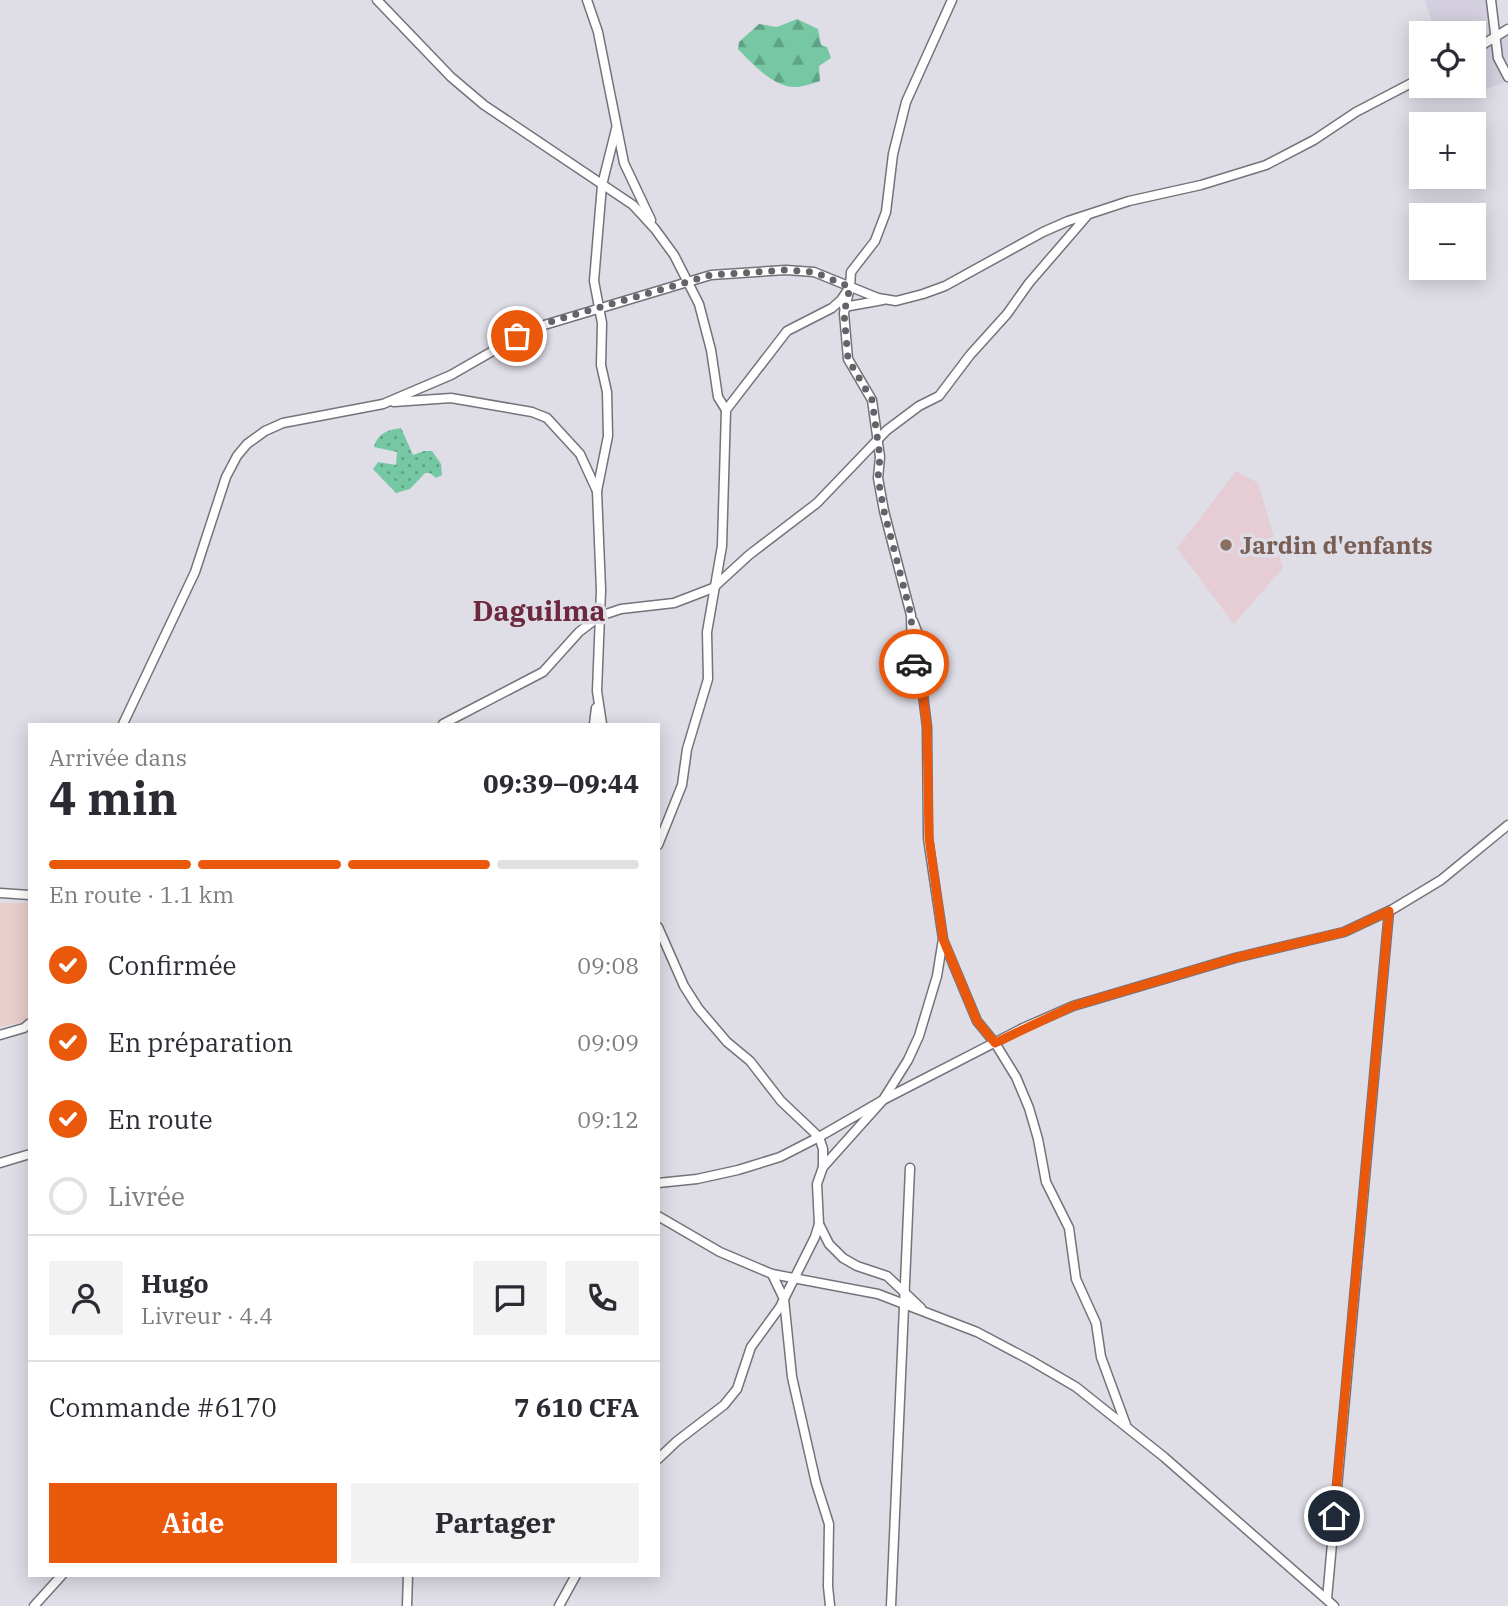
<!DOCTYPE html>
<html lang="fr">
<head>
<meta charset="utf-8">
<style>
  :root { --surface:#fff; --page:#f2f2f3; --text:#2b2b33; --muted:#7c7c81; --line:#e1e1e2; --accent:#ea580c }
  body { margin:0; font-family:"IBM Plex Serif",serif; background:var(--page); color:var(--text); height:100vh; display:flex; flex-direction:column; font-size:26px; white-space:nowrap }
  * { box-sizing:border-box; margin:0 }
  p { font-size:23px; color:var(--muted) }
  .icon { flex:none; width:38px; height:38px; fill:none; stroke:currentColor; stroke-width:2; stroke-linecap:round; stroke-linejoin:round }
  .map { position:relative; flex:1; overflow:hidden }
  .sheet { position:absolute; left:28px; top:723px; width:632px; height:854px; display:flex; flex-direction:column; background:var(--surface); border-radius:0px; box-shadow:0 4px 18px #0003 }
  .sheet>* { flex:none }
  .fabs { position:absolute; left:1409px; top:21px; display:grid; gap:14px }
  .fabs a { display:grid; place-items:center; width:77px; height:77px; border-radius:0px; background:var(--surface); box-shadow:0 4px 18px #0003; font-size:35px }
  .pin { position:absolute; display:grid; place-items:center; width:60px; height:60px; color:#fff; margin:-30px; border:4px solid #fff; border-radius:50%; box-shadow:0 2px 7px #0007 }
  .courier { position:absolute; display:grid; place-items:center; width:70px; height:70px; margin:-35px; border:5px solid #ea580c; border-radius:50%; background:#fff; color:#222; box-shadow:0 2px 9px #0007 }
  .head em { font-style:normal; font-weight:800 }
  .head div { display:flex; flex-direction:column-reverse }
  .head { display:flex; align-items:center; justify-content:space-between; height:119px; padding:0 21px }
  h1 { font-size:46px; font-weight:800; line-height:52px }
  .bar { display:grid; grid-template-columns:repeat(4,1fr); gap:10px 7px; align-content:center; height:84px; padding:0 21px }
  .bar i { height:9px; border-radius:5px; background:var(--line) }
  .bar .on { background:var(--accent) }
  .bar p { grid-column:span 4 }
  .line { display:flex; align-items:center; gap:18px; padding:0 21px; border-top:2px solid var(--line) }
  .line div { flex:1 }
  .round { display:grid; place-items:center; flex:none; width:74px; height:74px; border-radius:0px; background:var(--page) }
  ol { padding:0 21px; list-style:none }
  li { display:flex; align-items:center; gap:21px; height:77px }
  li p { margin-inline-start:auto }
  li .icon { padding:7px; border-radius:50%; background:var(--accent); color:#fff; stroke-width:4 }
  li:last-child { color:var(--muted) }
  li i { width:38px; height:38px; border:4px solid var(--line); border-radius:50% }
  .primary-button { display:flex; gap:14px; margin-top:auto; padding:14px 21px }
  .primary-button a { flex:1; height:80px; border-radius:0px; background:var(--accent); color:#fff; font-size:28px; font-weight:800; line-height:80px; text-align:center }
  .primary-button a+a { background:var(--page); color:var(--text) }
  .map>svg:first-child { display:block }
  .built { fill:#d4d0e0 }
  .education { fill:#e6cdd5 }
  .medical { fill:#e8ceca }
  .grass { fill:url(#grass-dots) }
  .forest { fill:url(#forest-firs) }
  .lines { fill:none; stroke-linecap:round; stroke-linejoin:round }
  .minor-casing { stroke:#74727a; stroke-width:11 }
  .minor { stroke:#fff; stroke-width:8 }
  .done { stroke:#646369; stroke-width:7; stroke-dasharray:0 12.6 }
  .route { stroke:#ea580c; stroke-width:9 }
  .education-dot { fill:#8d6e63; stroke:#dfdde6; stroke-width:2.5 }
  .labels { text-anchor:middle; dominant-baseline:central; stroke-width:7; stroke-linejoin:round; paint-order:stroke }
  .education-label { font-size:24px; font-weight:bold; fill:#785e54; stroke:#dfdde6; text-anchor:start }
  .quarter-label { font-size:28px; font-weight:bold; fill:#6c283d; stroke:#dfdde6 }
</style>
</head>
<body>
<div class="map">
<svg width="1508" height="1606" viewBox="0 0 1508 1606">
  <defs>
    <pattern id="grass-dots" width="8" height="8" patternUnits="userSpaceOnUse" patternTransform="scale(1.75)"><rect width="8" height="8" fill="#75c8a3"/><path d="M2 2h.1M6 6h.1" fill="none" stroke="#60a285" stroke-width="1.8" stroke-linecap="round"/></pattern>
    <pattern id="forest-firs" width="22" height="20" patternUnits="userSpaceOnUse" patternTransform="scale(1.75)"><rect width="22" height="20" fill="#75c8a3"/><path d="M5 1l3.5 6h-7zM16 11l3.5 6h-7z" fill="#60a285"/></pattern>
  </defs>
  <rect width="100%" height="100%" fill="#dfdde6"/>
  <path class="built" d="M1425,0h66l3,38 14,-5v48l-47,17 -4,-12h17v-53h-39z"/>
  <path class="education" d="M1236,471l22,12 25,85 -49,56 -57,-76z"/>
  <path class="medical" d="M0,903h30l-2,118 -28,6z"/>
  <path class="grass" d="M401,428l12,27 11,-4h8l9,13 1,11 -6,3 -6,-5h-5l-15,16 -14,4 -23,-24 5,-7 18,3 1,-13 -23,-5c4,-14 14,-17 27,-19z"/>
  <path class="forest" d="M797,19l21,10 3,16 6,2 4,11 -12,8 1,15c-7,2 -15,5 -22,6 -24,2 -45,-23 -60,-38l1,-7 20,-18 18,3z"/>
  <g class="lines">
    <g class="minor-casing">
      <g id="minor">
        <path d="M377,0l74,77 33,28 149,100 22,24 19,26 25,49 12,46 7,47 8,13"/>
        <path d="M587,0l11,32 26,131 27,57"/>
        <path d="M1491,0l7,58 10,19"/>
        <path d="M1474,50l34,-21"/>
        <path d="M844,307l39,-7"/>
        <path d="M394,402l57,-4 81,14 15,6 33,36 17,37"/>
        <path d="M913,621l9,23 1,39"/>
        <path d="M123,724l72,-152 31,-95 11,-21 10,-12 18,-13 18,-8 100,-19 68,-29 80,-46 180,-54 75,-5 28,2 64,26 18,3 27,-7 22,-8 98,-54 25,-11 61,-20 72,-16 65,-20 48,-25 42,-28 65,-34"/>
        <path d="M443,724l100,-52 36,-40 21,-16 21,-7 53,-6 39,-15 36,-33 68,-52 70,-73 32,-24 20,-10 31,-41 37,-41 22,-31 57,-66"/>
        <path d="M594,724l2,-16"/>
        <path d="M602,724l-5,-33 4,-101 -4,-99 11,-55 -1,-44 -6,-27 1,-42 -8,-42 8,-96 14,-56"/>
        <path d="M658,845l24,-60 5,-36 21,-70 -1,-47 15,-86 4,-136 61,-79 45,-23 9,-8 9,-13 1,-15 24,-31 11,-29 7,-58 13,-52 46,-102"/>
        <path d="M0,893l30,2"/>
        <path d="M658,927l26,59 14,22 29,34 23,19 31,40 38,36 4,12v18"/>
        <path d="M944,942l33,79 18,22 21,34 13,31 9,31 8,43 23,46 7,51 20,44 5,34 25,68"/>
        <path d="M0,1035l24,-7 6,-5"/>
        <path d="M0,1163l30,-9"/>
        <path d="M658,1183l39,-4 41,-9 42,-13 39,-20 64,-37 140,-72 50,-22 162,-48 109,-26 49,-23 48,-29 67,-55"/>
        <path d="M658,1216l62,36 52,22 106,20 99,38 53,28 46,27 88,70 170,149"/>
        <path d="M819,1224l10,20 14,14 14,8 30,10 34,32"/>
        <path d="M772,1274l12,25 8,78 24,106 13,41 -1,62 2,20"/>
        <path d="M658,1459l19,-18 47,-36 13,-16 14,-42 29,-40 35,-70 4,-13 -2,-40 6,-17 60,-67 25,-40 11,-24 18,-60 6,-37 -15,-101 -1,-111 -5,-40 -10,-27 -1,-45 -27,-104 -6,-33 2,-21 -8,-57 -24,-41 -4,-46 6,-26"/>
        <path d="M1327,1599l62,-688"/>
        <path d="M34,1606l28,-31"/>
        <path d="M407,1606l1,-31"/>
        <path d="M559,1606l17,-31"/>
        <path d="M891,1606l19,-438"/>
      </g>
    </g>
    <use href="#minor" class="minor"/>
  </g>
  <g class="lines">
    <path class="done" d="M517,336l14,-8 25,-8 155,-45 75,-5 28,2 36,15 -6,26 4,46 24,41 8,57 -2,21 6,33 27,104 3,49"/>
    <path class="route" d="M914,664l8,23 5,40 2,111 14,101 34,82 18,22 78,-37 162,-48 109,-26 45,-21 -55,605"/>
  </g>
  <circle class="education-dot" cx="1226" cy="545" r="7"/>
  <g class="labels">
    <g class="education-label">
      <text x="1240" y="545">Jardin d'enfants</text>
    </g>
    <g class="quarter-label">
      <text x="539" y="610">Daguilma</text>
    </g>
  </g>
</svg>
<div class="fabs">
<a><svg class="icon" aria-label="locate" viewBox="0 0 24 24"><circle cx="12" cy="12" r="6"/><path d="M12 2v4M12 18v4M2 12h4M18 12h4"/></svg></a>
<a>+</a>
<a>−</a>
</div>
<div class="pin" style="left:517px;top:336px;background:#ea580c"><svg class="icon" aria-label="bag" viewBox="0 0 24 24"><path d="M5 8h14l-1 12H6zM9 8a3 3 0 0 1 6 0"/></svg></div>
<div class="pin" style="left:1334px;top:1516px;background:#1f2937"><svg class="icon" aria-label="home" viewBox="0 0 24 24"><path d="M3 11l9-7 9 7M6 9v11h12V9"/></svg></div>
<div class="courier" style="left:914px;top:664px"><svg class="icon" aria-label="car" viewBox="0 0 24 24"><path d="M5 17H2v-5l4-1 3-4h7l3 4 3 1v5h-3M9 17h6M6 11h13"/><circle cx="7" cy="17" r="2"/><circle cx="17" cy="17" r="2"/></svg></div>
<section class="sheet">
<div class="head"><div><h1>4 min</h1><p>Arrivée dans</p></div><em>09:39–09:44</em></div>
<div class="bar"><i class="on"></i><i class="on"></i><i class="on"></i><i></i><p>En route · 1.1 km</p></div>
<ol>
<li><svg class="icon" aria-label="check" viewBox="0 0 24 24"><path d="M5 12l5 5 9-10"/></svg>Confirmée<p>09:08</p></li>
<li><svg class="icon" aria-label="check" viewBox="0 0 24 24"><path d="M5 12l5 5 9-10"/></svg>En préparation<p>09:09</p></li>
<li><svg class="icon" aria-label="check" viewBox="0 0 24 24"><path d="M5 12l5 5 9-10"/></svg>En route<p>09:12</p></li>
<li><i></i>Livrée</li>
</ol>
<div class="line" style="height:126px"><a class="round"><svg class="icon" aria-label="person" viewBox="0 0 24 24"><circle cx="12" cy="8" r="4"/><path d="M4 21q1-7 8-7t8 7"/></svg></a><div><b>Hugo</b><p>Livreur · 4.4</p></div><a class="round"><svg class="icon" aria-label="chat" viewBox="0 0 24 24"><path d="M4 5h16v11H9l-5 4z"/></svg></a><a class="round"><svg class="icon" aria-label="phone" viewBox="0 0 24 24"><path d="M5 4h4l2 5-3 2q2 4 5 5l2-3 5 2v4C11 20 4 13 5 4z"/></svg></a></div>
<div class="line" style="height:91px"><div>Commande #6170</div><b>7 610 CFA</b></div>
<div class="primary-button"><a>Aide</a><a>Partager</a></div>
</section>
</div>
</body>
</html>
